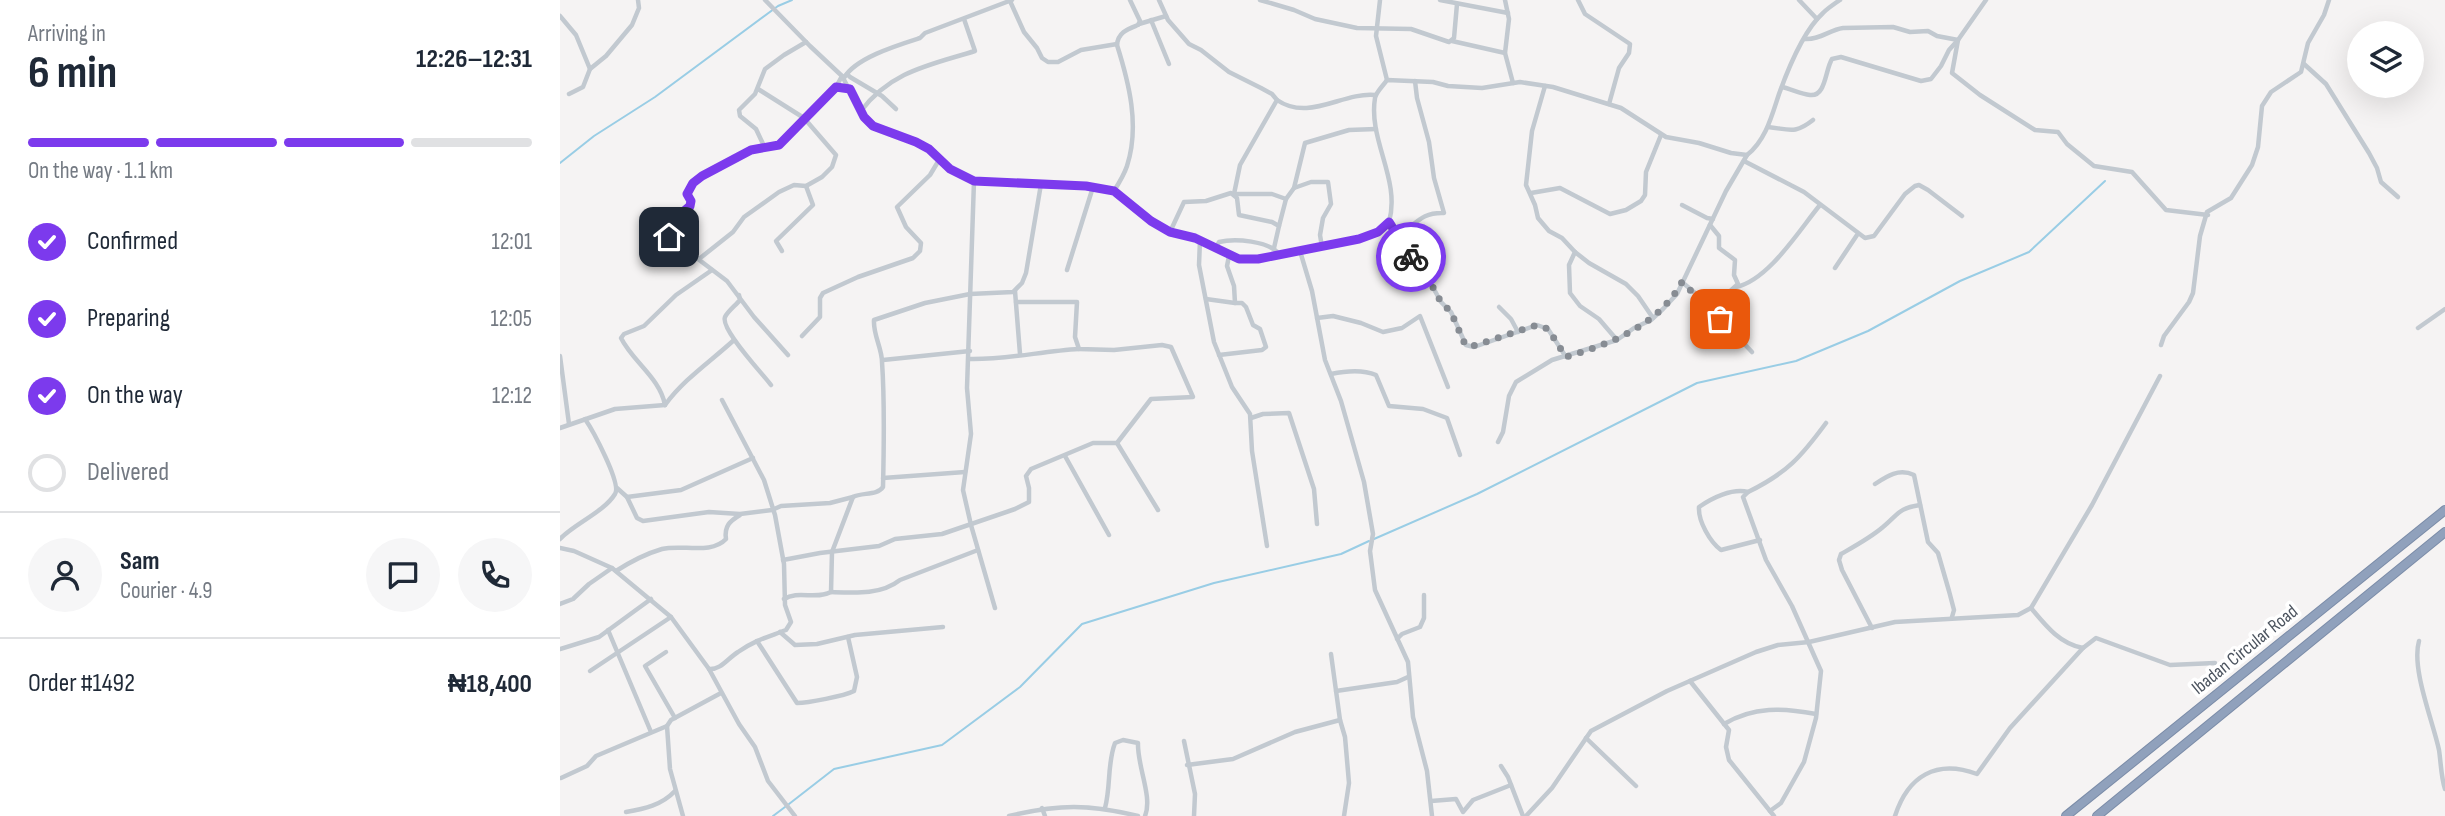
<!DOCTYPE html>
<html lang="en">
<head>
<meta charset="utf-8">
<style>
  :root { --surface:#fff; --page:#f6f6f7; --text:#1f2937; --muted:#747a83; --line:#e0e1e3; --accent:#7c3aed }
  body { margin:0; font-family:"Sofia Sans Condensed",sans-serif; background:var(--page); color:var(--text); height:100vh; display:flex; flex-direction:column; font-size:26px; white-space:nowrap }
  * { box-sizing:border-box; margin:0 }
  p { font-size:23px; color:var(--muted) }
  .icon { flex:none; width:38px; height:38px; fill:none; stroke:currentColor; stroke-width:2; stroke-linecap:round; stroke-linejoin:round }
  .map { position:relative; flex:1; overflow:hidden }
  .details { display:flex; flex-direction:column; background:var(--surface); width:560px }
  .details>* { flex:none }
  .fabs { position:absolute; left:1787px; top:21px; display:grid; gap:14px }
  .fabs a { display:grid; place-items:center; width:77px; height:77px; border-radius:50%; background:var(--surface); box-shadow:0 7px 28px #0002; font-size:35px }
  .pin { position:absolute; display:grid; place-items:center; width:60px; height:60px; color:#fff; margin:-30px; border-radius:14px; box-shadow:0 4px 10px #0006 }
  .courier { position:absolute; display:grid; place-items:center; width:70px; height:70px; margin:-35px; border:5px solid #7c3aed; border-radius:50%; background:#fff; color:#222; box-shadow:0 2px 9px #0007 }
  .summary em { font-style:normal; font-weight:700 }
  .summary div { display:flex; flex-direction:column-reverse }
  .summary { display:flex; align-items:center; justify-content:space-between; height:119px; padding:0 28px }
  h1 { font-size:46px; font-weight:700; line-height:52px }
  .bar { display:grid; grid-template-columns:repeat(4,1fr); gap:10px 7px; align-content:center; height:84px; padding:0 28px }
  .bar i { height:9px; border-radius:5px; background:var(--line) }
  .bar .selected { background:var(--accent) }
  .bar p { grid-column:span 4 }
  .line { display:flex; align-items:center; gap:18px; padding:0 28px; border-top:2px solid var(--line) }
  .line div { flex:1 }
  .round { display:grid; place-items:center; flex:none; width:74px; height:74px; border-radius:37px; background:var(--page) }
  ol { padding:0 28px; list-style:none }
  li { display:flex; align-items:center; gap:21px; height:77px }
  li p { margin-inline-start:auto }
  li .icon { padding:7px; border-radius:50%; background:var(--accent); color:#fff; stroke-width:4 }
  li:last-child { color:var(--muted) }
  li i { width:38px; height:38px; border:4px solid var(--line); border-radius:50% }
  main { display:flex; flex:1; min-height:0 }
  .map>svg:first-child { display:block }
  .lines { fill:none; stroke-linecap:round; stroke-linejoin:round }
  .stream { stroke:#99cde5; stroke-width:2 }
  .highway-casing { stroke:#7b8ca8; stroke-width:10 }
  .street { stroke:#c2c9d0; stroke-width:4.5 }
  .highway { stroke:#90a1bc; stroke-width:8 }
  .done { stroke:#878c93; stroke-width:7; stroke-dasharray:0 12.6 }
  .route { stroke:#7c3aed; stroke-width:9 }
  .labels { text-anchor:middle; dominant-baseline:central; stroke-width:7; stroke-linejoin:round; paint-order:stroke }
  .street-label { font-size:19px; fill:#4c545f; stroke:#fff }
</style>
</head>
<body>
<main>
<section class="details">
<div class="summary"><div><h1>6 min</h1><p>Arriving in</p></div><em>12:26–12:31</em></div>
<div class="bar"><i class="selected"></i><i class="selected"></i><i class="selected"></i><i></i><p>On the way · 1.1 km</p></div>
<ol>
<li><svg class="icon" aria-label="check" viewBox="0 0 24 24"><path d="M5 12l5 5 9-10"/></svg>Confirmed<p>12:01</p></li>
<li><svg class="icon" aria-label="check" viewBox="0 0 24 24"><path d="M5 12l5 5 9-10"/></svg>Preparing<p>12:05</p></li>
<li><svg class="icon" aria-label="check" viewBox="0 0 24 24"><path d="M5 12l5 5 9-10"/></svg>On the way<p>12:12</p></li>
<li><i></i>Delivered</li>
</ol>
<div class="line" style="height:126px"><a class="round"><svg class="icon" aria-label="person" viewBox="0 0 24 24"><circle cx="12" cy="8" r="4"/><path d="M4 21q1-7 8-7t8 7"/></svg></a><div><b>Sam</b><p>Courier · 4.9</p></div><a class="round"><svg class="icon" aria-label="chat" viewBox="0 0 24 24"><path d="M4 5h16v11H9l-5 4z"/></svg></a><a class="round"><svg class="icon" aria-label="phone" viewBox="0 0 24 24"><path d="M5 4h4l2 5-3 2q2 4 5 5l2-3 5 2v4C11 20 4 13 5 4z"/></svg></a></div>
<div class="line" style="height:91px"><div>Order #1492</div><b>₦18,400</b></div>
</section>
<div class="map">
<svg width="1885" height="816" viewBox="0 0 1885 816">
  <rect width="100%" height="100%" fill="#f5f3f3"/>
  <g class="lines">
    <g class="stream">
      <path d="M0,163l34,-27 61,-39 123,-91 14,-6"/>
      <path d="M814,539l103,-45 220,-111 99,-22 72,-30 92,-50 69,-29 76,-71"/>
      <path d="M229,804l45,-35 108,-24 78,-58 62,-63 132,-41 127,-29 28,-13"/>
      <path d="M213,816l12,-9"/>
    </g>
    <g class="highway-casing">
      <g id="highway">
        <path d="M1506,816l379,-306"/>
        <path d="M1537,816l348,-284"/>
      </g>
    </g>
    <g class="street">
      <path d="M205,0l45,46 32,30 22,41 9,9 43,16 13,7 21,20 24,12 112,5 28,5 37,30 19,11 25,6 44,21h19l101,-20 19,-7 11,-10c12,-42 -21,-82 -14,-124 1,-6 8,-12 12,-18l46,2 15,4 34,2 38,-6 33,5 68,21 45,29 33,6 32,10 16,2c19,-15 25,-40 32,-61 9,-25 24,-63 44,-81 5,-5 11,-9 17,-13"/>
      <path d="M599,0l9,20 21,24 12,6 28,22 32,16 11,6 5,6 -37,65 -6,29h38l14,5"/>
      <path d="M700,0l34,10 21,9 42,9 54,1 38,13 5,-4 3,-34"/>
      <path d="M820,0l-4,36 11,44"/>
      <path d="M880,0l68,13"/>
      <path d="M945,0l4,19 -4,34 8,30"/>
      <path d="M1018,0l7,14 45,30 -1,9 -10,15 -10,36"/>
      <path d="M1239,0l18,19"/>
      <path d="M450,1l14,31 13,16 5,10 6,4h10l23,-12 36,-6"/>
      <path d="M0,16l16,19 14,34"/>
      <path d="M591,20l18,44"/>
      <path d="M579,24l27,-8"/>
      <path d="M1244,39c16,1 25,-9 39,-11l50,-1 17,5 18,-1 9,5 21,4 -6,33 28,22 55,35 23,2 9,12 27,22 38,6 34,38 42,5"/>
      <path d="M892,41l53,12"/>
      <path d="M1744,64l22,20 43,69 8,15 4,14 17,15"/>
      <path d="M287,74l3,3 32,19 14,13"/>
      <path d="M284,78c11,-20 54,-33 76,-40l5,-5 87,-33"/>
      <path d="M985,86l-13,45 -6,54 9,20 3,13 11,13 13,7 13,14 -6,13 1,28 10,13 19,13 18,21"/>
      <path d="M1222,87c9,2 19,7 28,8 16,2 15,-25 22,-36l9,-2 80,24 10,-2 10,-13 8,-16 9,-10 28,-40"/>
      <path d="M9,94l14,-7 7,-18 16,-13 26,-31 7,-17 -1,-8"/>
      <path d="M717,100c32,22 65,-8 98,-5"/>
      <path d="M301,111c30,-40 69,-46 114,-60l-11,-32"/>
      <path d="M1208,127c21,2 26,8 45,-7"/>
      <path d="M204,146l-8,-17 -16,-13 -1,-6 16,-16 10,-25 19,-14 22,-13"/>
      <path d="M1184,161l60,31 61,46 9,-2 31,-42 10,-8 4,-1 9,5 34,26"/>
      <path d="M414,181l-7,207 4,46 -8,56 8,35 24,83"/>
      <path d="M734,188l17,-6h17l3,22 -8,14 -3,17 2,12"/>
      <path d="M554,191c5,-8 10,-16 13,-25 13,-40 2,-83 -10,-121 1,-13 11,-16 21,-20l2,-4 -10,-21"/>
      <path d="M971,193l29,-5 50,26 16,-4 15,-9 4,-6 1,-23 15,-37"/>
      <path d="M1122,205l25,13 6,1"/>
      <path d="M829,222l17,28 24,32 11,20 10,10 15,33 8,2 63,-22 11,4 18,28"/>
      <path d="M719,226l7,-27 8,-11 11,-45 44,-13 27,-1"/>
      <path d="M610,232l14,-30 22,-1 25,-8 6,5 2,17 33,7 7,4 -5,22"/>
      <path d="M837,236c19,-10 22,-24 47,-23l-10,-35 -5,-36 -12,-44 -2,-17"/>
      <path d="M640,240l-1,25 15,77 18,45 18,27 2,37 15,95"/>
      <path d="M656,248l3,-6c16,-4 50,-1 60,12"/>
      <path d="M222,251l-6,-10 37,-36 -7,-19"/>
      <path d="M740,251l12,40 13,69 16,41 23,81 9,52 -3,17 5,39 33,72 5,55 14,54 5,45"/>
      <path d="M1015,252l14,11 37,21 12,12 15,22"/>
      <path d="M139,259l34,-27 11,-15 35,-25 15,-7 12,1 16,-9 10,-10 4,-12 -32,-37 -46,-29"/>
      <path d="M1275,268l22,-33"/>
      <path d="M507,270l26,-83"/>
      <path d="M1122,282l19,16 51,54"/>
      <path d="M1176,287c33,-7 64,-58 84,-82"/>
      <path d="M455,291l5,63"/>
      <path d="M179,295l1,5c-4,5 -12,11 -15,17 -5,12 37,56 46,68"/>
      <path d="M646,299l29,4"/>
      <path d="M1147,304l20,-10 11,-10 -4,-9 1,-15 -16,-12v-12l-9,-11"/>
      <path d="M939,307l12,12 7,13"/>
      <path d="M757,318l16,-2 28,7 22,9 19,-4 18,-12 28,71"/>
      <path d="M1858,328l27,-19"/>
      <path d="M242,336l18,-19v-19l3,-5 35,-16 55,-19 7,-7 1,-8 -15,-16 -9,-20 33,-32 9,-15"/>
      <path d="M1601,345l3,-9 25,-34 4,-9 7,-57 7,-24 24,-14 21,-33 6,-18 4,-41 9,-14 30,-20 7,-29 16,-28 5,-15"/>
      <path d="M228,355l-34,-38 -27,-36 -58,-44 -2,-11c9,-11 28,-17 20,-32l6,-11 9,-7 49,-26 28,-5 57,-58 6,-11"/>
      <path d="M659,355l43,-5 4,-3 -6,-18 -7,-4 -7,-18 -4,-4h-7l-1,-17 -7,-20 2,-10"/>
      <path d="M0,356l9,68"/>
      <path d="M409,359c37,1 73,-8 110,-10"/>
      <path d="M323,360l87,-9"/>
      <path d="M771,374c14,-3 31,-5 45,1l13,31 34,3 24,9 13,37"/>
      <path d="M105,405c-5,-27 -32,-43 -44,-67l3,-4 20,-8 32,-31 36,-25"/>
      <path d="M105,405c19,-26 45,-43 69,-65"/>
      <path d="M691,418l12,-4 26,-1 25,76 3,35"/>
      <path d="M0,428l55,-19 50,-4"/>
      <path d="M938,442l5,-10 6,-36 7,-14 36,-22 65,-20 17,-12 17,-8 12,-11 14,-15 49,-103 21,-36"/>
      <path d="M557,443l41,67"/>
      <path d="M505,456l44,79"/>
      <path d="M323,478l82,-6"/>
      <path d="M1315,484c12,-8 24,-16 39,-9l14,67 10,11 11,38 5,19 -2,7"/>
      <path d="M57,488l10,9 10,21 6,3 66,-9 31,2 32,-4 9,-4 49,-3 23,-6"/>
      <path d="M1188,492c-16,-4 -36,6 -49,15 -1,14 11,35 22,43l39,-10"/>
      <path d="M67,497l54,-7 72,-32"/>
      <path d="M0,539c14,-15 44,-27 55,-45 7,-10 -23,-65 -30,-75"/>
      <path d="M0,548l14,3 38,17 59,49 38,52 30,55 16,23 13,34 27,35"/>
      <path d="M223,560l37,-7 59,-7 16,-7 47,-5 73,-25 14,-7v-14l-3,-12 5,-7 62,-26h24l34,-44 42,-2 -22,-50 -9,-2 -48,5 -35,-1 -4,-12 2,-35h-61"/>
      <path d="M56,571c14,-9 29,-17 46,-22 20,-5 49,6 64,-10 -2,-13 4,-18 14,-24"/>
      <path d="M271,592c24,1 50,3 69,-12l78,-30"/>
      <path d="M224,599c14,-9 32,1 47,-7l1,-40 21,-55c9,-5 24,-1 30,-10 1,-42 2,-83 -1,-125 0,-14 -9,-27 -8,-42l51,-17 45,-9 43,-2 9,-9 4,-10 15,-89"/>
      <path d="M0,604l13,-5 16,-15 23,-16"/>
      <path d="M1471,608c15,18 29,36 52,40l13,-10 74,27 45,-2"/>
      <path d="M1312,628l-30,-58 -3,-10 2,-6c14,-8 29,-16 42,-27 15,-12 15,-19 37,-22"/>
      <path d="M48,630l43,102"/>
      <path d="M220,632l15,13 22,-1 38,-9 88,-8"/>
      <path d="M837,639l5,-5 18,-7 4,-9v-23"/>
      <path d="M197,641l40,62c11,0 47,-7 57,-12l3,-14 -9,-40"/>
      <path d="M1859,641c-8,28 14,80 20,109 2,13 2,27 6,39"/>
      <path d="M0,649l39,-12 52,-38"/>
      <path d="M106,652l-21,14 30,52"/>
      <path d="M771,654l9,66 5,17 4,46 -5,33"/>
      <path d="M149,669c12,1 19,-11 29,-17 17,-12 30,-15 48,-22l5,-8 -6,-17 -1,-41 -9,-49 -11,-35 -42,-80"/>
      <path d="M30,671l81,-54"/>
      <path d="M1130,681l39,49 -3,17 3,13 45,56"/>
      <path d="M776,691l61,-9 11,-5"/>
      <path d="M1164,724c30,-18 59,-16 92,-10"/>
      <path d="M1026,738l50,48"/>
      <path d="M624,741l11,53 -1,22"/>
      <path d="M627,765l46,-6 62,-27 45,-12"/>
      <path d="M941,766l7,11 15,39"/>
      <path d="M1,778l26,-12 9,-10 71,-30"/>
      <path d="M871,801l25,-2 7,13 10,-12 38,-15"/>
      <path d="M482,808l3,8"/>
      <path d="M545,808c6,-22 2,-44 10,-65l8,-3 15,3c-1,23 15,54 7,73"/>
      <path d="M1210,811l11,-8 23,-41 12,-44 5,-47 -29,-65 -26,-46 -23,-63 5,-5c39,-19 53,-35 78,-69"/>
      <path d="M66,812c18,-3 36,-7 49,-21"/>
      <path d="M123,816l-13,-47 -3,-43 4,-6 50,-27"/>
      <path d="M449,816c50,-12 80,-12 129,0"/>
      <path d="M966,816l26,-28 39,-57 76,-40 89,-39 22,-7 31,-3 86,-20 123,-7 13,-7 61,-103 68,-129"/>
      <path d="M1335,816c13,-40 41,-57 82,-42l33,-46 73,-80"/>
    </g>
    <use href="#highway" class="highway"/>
  </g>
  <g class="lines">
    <path class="done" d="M851,257l19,25 11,20 10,10 13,30 6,5 67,-22 11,4 18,28c46,-14 92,-31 116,-75l38,37"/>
    <path class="route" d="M109,237l-2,-11 23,-20 1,-5 -4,-7 6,-11 9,-7 49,-26 28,-5 57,-58 14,2 14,28 9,9 43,16 13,7 21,20 24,12 112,5 28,5 37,30 19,11 25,6 44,21h19l101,-20 19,-7 11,-10 22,35"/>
  </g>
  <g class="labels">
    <g class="street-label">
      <text transform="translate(1685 650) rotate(-39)">Ibadan Circular Road</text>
    </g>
  </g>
</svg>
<div class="fabs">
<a><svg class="icon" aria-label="layers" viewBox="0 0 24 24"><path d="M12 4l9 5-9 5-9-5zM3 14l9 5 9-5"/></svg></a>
</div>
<div class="pin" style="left:1160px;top:319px;background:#ea580c"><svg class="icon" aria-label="bag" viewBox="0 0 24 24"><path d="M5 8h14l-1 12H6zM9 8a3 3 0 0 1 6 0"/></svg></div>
<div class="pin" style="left:109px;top:237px;background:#1f2937"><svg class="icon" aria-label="home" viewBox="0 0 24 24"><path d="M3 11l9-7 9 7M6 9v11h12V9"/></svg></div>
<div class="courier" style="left:851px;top:257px"><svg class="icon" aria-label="bike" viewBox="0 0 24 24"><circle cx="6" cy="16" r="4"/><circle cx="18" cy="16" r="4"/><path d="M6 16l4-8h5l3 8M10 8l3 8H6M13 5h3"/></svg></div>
</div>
</main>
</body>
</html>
